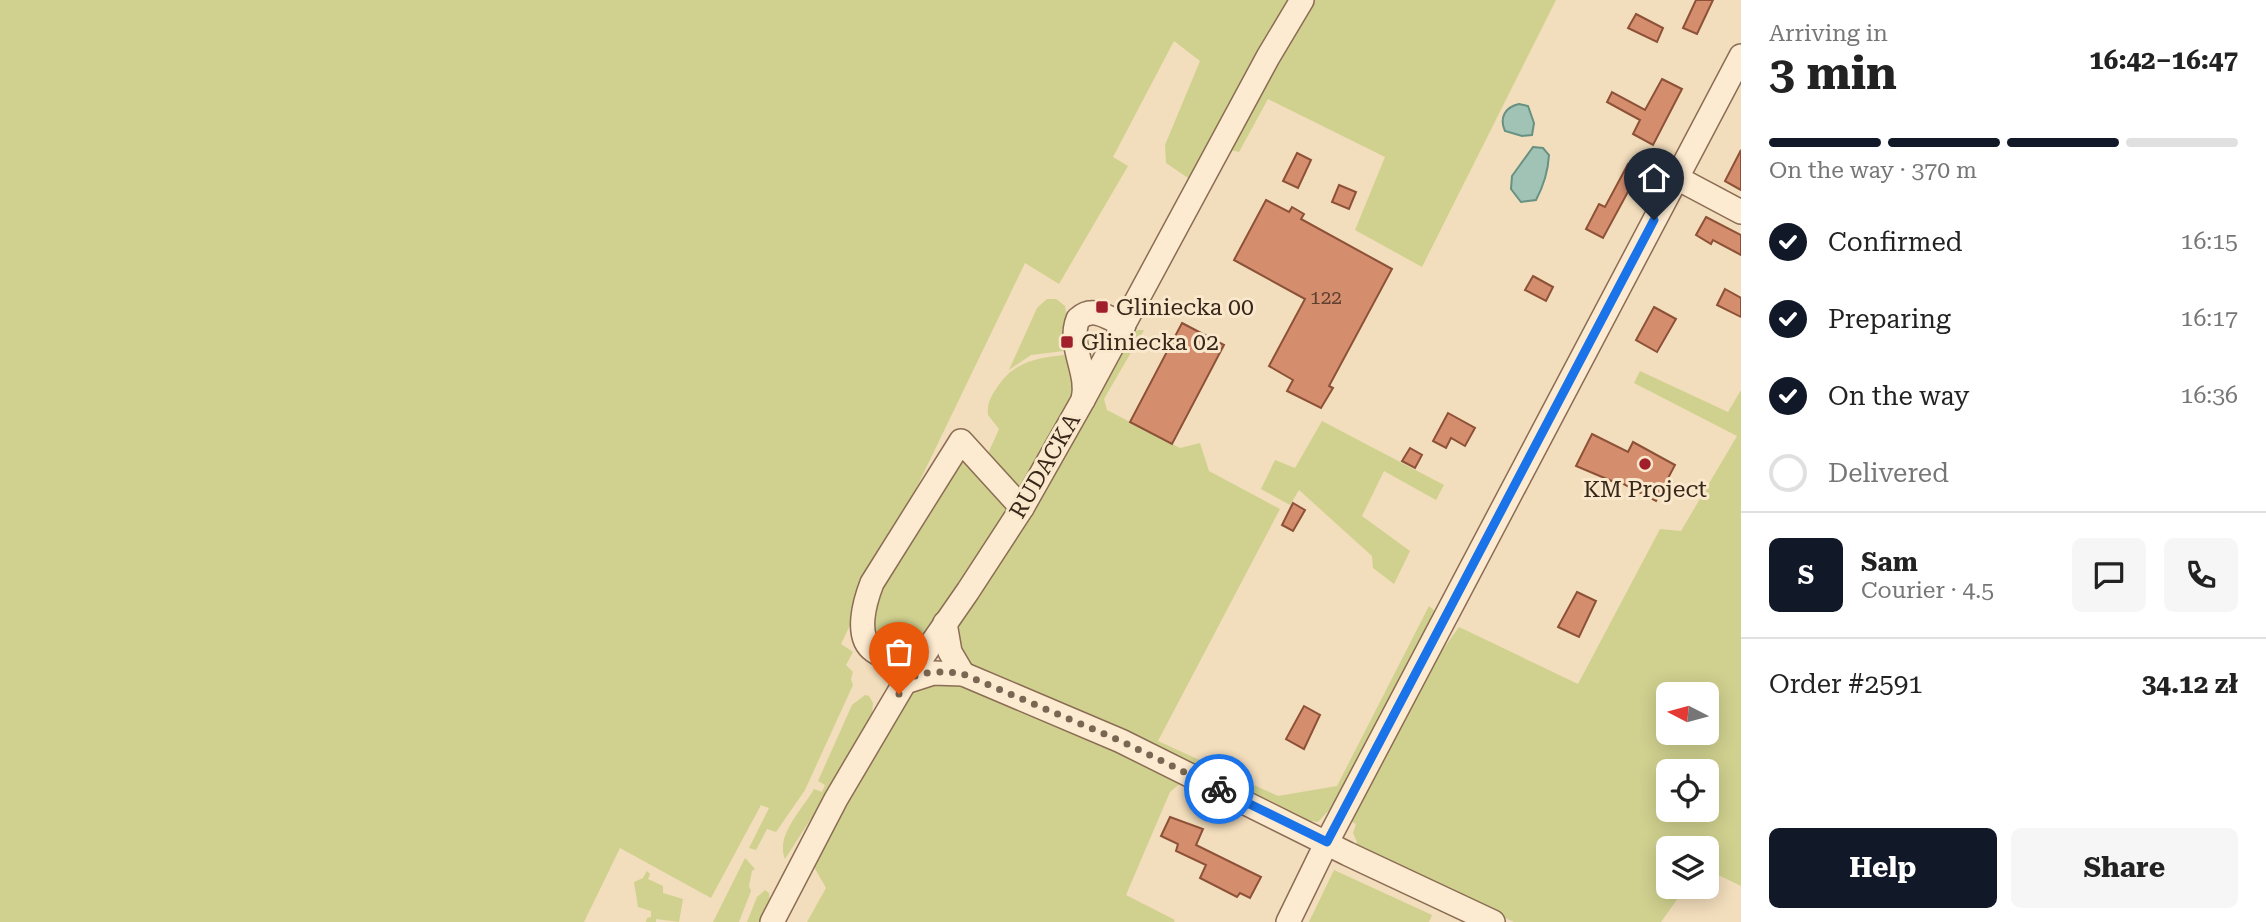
<!DOCTYPE html>
<html lang="en">
<head>
<meta charset="utf-8">
<style>
  :root { --surface:#fff; --page:#f6f6f6; --text:#222; --muted:#767676; --line:#e0e0e0; --accent:#111827 }
  body { margin:0; font-family:"Roboto Serif",serif; background:var(--page); color:var(--text); height:100vh; display:flex; flex-direction:column; font-size:26px; white-space:nowrap }
  * { box-sizing:border-box; margin:0 }
  p { font-size:23px; color:var(--muted) }
  .icon { flex:none; width:38px; height:38px; fill:none; stroke:currentColor; stroke-width:2; stroke-linecap:round; stroke-linejoin:round }
  .map { position:relative; flex:1; overflow:hidden }
  .panel { display:flex; flex-direction:column; background:var(--surface); width:525px }
  .panel>* { flex:none }
  .needle { width:46px; rotate:276deg }
  .tools { position:absolute; left:1656px; top:682px; display:grid; gap:14px }
  .tools a { display:grid; place-items:center; width:63px; height:63px; border-radius:10px; background:var(--surface); box-shadow:0 4px 18px #0003; font-size:35px }
  .pin { position:absolute; display:grid; place-items:center; width:60px; height:60px; color:#fff; margin:-72px -30px; border-radius:50% 50% 50% 0; rotate:-45deg; box-shadow:0 0 7px #0007 }
  .pin .icon { rotate:45deg }
  .courier { position:absolute; display:grid; place-items:center; width:70px; height:70px; margin:-35px; border:5px solid #1a73e8; border-radius:50%; background:#fff; color:#222; box-shadow:0 2px 9px #0007 }
  .head em { font-style:normal; font-weight:700 }
  .head div { display:flex; flex-direction:column-reverse }
  .head { display:flex; align-items:center; justify-content:space-between; height:119px; padding:0 28px }
  h1 { font-size:46px; font-weight:700; line-height:52px }
  .bar { display:grid; grid-template-columns:repeat(4,1fr); gap:10px 7px; align-content:center; height:84px; padding:0 28px }
  .bar i { height:9px; border-radius:5px; background:var(--line) }
  .bar .current { background:var(--accent) }
  .bar p { grid-column:span 4 }
  .line { display:flex; align-items:center; gap:18px; padding:0 28px; border-top:2px solid var(--line) }
  .line div { flex:1 }
  .round { display:grid; place-items:center; flex:none; width:74px; height:74px; border-radius:10px; background:var(--page) }
  ol { padding:0 28px; list-style:none }
  li { display:flex; align-items:center; gap:21px; height:77px }
  li p { margin-inline-start:auto }
  li .icon { padding:7px; border-radius:50%; background:var(--accent); color:#fff; stroke-width:4 }
  li:last-child { color:var(--muted) }
  li i { width:38px; height:38px; border:4px solid var(--line); border-radius:50% }
  .action { display:flex; gap:14px; margin-top:auto; padding:14px 28px }
  .action a { flex:1; height:80px; border-radius:10px; background:var(--accent); color:#fff; font-size:28px; font-weight:700; line-height:80px; text-align:center }
  .action a+a { background:var(--page); color:var(--text) }
  main { display:flex; flex:1; min-height:0 }
  .map>svg:first-child { display:block }
  .green { fill:#d0d18f; fill-rule:evenodd }
  .water { fill:#a0c3b5; stroke:#679182; stroke-width:2 }
  .building { fill:#d48e6e; stroke:#8d5137; stroke-width:2 }
  .lines { fill:none; stroke-linecap:round; stroke-linejoin:round }
  .minor-casing { stroke:#8b6c54; stroke-width:26 }
  .minor { stroke:#fcebd0; stroke-width:23 }
  .done { stroke:#7a6653; stroke-width:7; stroke-dasharray:0 12.6 }
  .route { stroke:#1a73e8; stroke-width:9 }
  .poi-dot { fill:#a11e2b; stroke:#f9e8cc; stroke-width:2.5 }
  .labels { text-anchor:middle; dominant-baseline:central; stroke-width:6; stroke-linejoin:round; paint-order:stroke }
  .number-label { font-size:19px; fill:#60402f }
  .poi-label { font-size:23px; fill:#39261a; stroke:#f9e8cc; text-anchor:start }
  .street-label { font-size:23px; fill:#39261a; stroke:#f9e8cc }
</style>
</head>
<body>
<main>
<div class="map">
<svg width="1741" height="922" viewBox="0 0 1741 922">
  <rect width="100%" height="100%" fill="#f2ddbc"/>
  <g class="green">
    <path d="M0,0h1292l-101,180 -25,-17 -1,-18 35,-84 -26,-20 -61,116 15,9 -69,118 -34,-21 -184,381 12,8 -7,13 7,7 -2,7 2,6 -48,105 -29,42 -9,-3 -11,21 -7,-2 20,-40 -8,-3 -50,93 -91,-50 -36,74h-584z"/>
    <path d="M1310,0h246l-134,267 -67,-37 30,-73 -117,-58 -29,53 -9,-2z"/>
    <path d="M1047,299h9l9,7 7,44 -41,5 -22,15 28,-62z"/>
    <path d="M1140,330h4l-40,69 3,11 73,38 20,-5 9,28 71,38 -122,232 120,55 59,-10 92,-180 8,7 -103,197 -4,-1 -12,13 -15,-2 -333,-154c-11,-17 -13,-29 -11,-48l174,-287z"/>
    <path d="M1072,354l6,35 -55,103h-5l-31,-36 12,-27 -11,-14c-1,-11 2,-17 8,-26 19,-30 43,-31 76,-35z"/>
    <path d="M1640,371l88,41 13,-22v496l-35,-17v-20h-38v38h18l-25,35h-147l-160,-73 3,-7 -4,-9 3,-9 -6,-3 91,-169 18,-25 119,57 82,-155 21,2 56,-95 -103,-53zM1668,695h38v38h-38zM1668,772h38v38h-38z"/>
    <path d="M1322,421l122,64 -8,15 -52,-29 -22,45 48,35 -16,33 -21,-16 -1,-12 -73,-66 -9,15 -29,-16 14,-29 20,8z"/>
    <path d="M966,460l42,44 -1,10 -94,146 -16,-2 -23,-26 -4,-21 70,-135 17,-15z"/>
    <path d="M957,680l226,101 -13,11 -44,103 49,25 -1,2h-367l19,-34 -13,-23 94,-171 11,-9z"/>
    <path d="M865,695l4,1 4,7 -2,20 -54,96 -5,-2 -27,42c-10,-24 18,-50 29,-70l8,3 3,-7 -7,-4 34,-76z"/>
    <path d="M745,858l10,11 -3,2 -3,15 2,5 -12,31h-26z"/>
    <path d="M1334,870l98,45 -3,7h-120z"/>
    <path d="M647,871l3,3 -2,5 15,7v7l20,6 -4,23 -23,-3v3h-10l1,-4 4,-1v-6l-13,-4 -4,-25 9,-4z"/>
    <path d="M765,890l4,3 1,10 -9,19h-14l10,-25z"/>
  </g>
  <g class="water">
    <path d="M1519,104l9,2 6,17 -2,12 -10,1 -17,-5c-6,-13 0,-24 14,-27z"/>
    <path d="M1533,147l10,1 6,7c-1,17 -5,30 -13,45l-15,2 -10,-13 1,-13z"/>
  </g>
  <g class="building">
    <path d="M1696,0h17l-16,34 -14,-6z"/>
    <path d="M1636,14l27,14 -6,14 -29,-14z"/>
    <path d="M1662,79l20,10 -29,56 -20,-11 7,-14 -33,-18 5,-10 33,18z"/>
    <path d="M1741,150v40l-16,-9z"/>
    <path d="M1297,153l14,7 -13,28 -15,-7z"/>
    <path d="M1628,164l12,6 -4,8 4,2 -6,10 -4,-2 -27,50 -17,-9 13,-25 6,3z"/>
    <path d="M1339,185l17,7 -7,17 -17,-7z"/>
    <path d="M1266,200l23,12 3,-5 12,7 -3,5 91,50 -63,117 4,2 -12,20 -34,-17 6,-11 -24,-14 36,-67 -71,-39z"/>
    <path d="M1706,217l35,18v20l-28,-15 -2,4 -15,-9z"/>
    <path d="M1533,276l20,11 -7,14 -21,-11z"/>
    <path d="M1725,289l16,9v19l-24,-12z"/>
    <path d="M1654,307l22,12 -19,33 -21,-12z"/>
    <path d="M1182,323l42,22 -52,99 -42,-22z"/>
    <path d="M1448,413l27,15 -10,18 -14,-8 -5,10 -13,-7z"/>
    <path d="M1592,434l36,18 5,-10 42,23 -19,36 -40,-21 -2,2 -38,-16z"/>
    <path d="M1410,448l12,7 -7,13 -13,-7z"/>
    <path d="M1293,503l12,7 -12,21 -11,-6z"/>
    <path d="M1577,592l19,9 -17,36 -21,-10z"/>
    <path d="M1304,706l16,9 -16,34 -18,-10z"/>
    <path d="M1170,817l33,12 -7,16 65,32 -11,21 -10,-5 -3,4 -37,-19 6,-13 -30,-14 2,-7 -17,-8z"/>
  </g>
  <g class="lines">
    <g class="minor-casing">
      <g id="minor">
        <path d="M1677,178l64,34"/>
        <path d="M1083,400c7,-27 -16,-54 -5,-81 15,-14 30,-1 46,6"/>
        <path d="M945,623l5,29 13,22"/>
        <path d="M915,668c-13,-6 -30,-9 -41,-17 -20,-14 -9,-50 -2,-68l89,-142 61,67"/>
        <path d="M905,682l28,-9 30,1 158,67 227,113 145,68"/>
        <path d="M772,922l64,-123 69,-117 63,-91 54,-83 61,-108 185,-343 34,-57"/>
        <path d="M1288,922l39,-80 414,-786"/>
      </g>
    </g>
    <use href="#minor" class="minor"/>
  </g>
  <g class="lines">
    <path class="done" d="M899,694c2,-4 3,-8 5,-11 12,-13 43,-12 59,-9l158,67 98,48"/>
    <path class="route" d="M1219,789l108,53 327,-622"/>
  </g>
  <g class="poi-dot">
    <rect x="1095" y="300" width="14" height="14" rx="3.5"/>
    <rect x="1060" y="335" width="14" height="14" rx="3.5"/>
    <circle cx="1645" cy="464" r="7"/>
  </g>
  <g class="labels">
    <g class="number-label">
      <text x="1326" y="297">122</text>
    </g>
    <g class="poi-label">
      <text x="1116" y="307">Gliniecka 00</text>
      <text x="1081" y="342">Gliniecka 02</text>
      <text x="1645" y="489" text-anchor="middle">KM Project</text>
    </g>
    <g class="street-label">
      <text transform="translate(1045 466) rotate(-60)">RUDACKA</text>
    </g>
  </g>
</svg>
<div class="tools">
<a><svg class="needle" viewBox="-14 -14 28 28"><path d="M0-13l5 13h-10z" fill="#e53935"/><path d="M0 13l5-13h-10z" fill="#767676"/></svg></a>
<a><svg class="icon" aria-label="locate" viewBox="0 0 24 24"><circle cx="12" cy="12" r="6"/><path d="M12 2v4M12 18v4M2 12h4M18 12h4"/></svg></a>
<a><svg class="icon" aria-label="layers" viewBox="0 0 24 24"><path d="M12 4l9 5-9 5-9-5zM3 14l9 5 9-5"/></svg></a>
</div>
<div class="pin" style="left:899px;top:694px;background:#ea580c"><svg class="icon" aria-label="bag" viewBox="0 0 24 24"><path d="M5 8h14l-1 12H6zM9 8a3 3 0 0 1 6 0"/></svg></div>
<div class="pin" style="left:1654px;top:220px;background:#1f2937"><svg class="icon" aria-label="home" viewBox="0 0 24 24"><path d="M3 11l9-7 9 7M6 9v11h12V9"/></svg></div>
<div class="courier" style="left:1219px;top:789px"><svg class="icon" aria-label="bike" viewBox="0 0 24 24"><circle cx="6" cy="16" r="4"/><circle cx="18" cy="16" r="4"/><path d="M6 16l4-8h5l3 8M10 8l3 8H6M13 5h3"/></svg></div>
</div>
<section class="panel">
<div class="head"><div><h1>3 min</h1><p>Arriving in</p></div><em>16:42–16:47</em></div>
<div class="bar"><i class="current"></i><i class="current"></i><i class="current"></i><i></i><p>On the way · 370 m</p></div>
<ol>
<li><svg class="icon" aria-label="check" viewBox="0 0 24 24"><path d="M5 12l5 5 9-10"/></svg>Confirmed<p>16:15</p></li>
<li><svg class="icon" aria-label="check" viewBox="0 0 24 24"><path d="M5 12l5 5 9-10"/></svg>Preparing<p>16:17</p></li>
<li><svg class="icon" aria-label="check" viewBox="0 0 24 24"><path d="M5 12l5 5 9-10"/></svg>On the way<p>16:36</p></li>
<li><i></i>Delivered</li>
</ol>
<div class="line" style="height:126px"><b class="round" style="background:var(--accent);color:#fff">S</b><div><b>Sam</b><p>Courier · 4.5</p></div><a class="round"><svg class="icon" aria-label="chat" viewBox="0 0 24 24"><path d="M4 5h16v11H9l-5 4z"/></svg></a><a class="round"><svg class="icon" aria-label="phone" viewBox="0 0 24 24"><path d="M5 4h4l2 5-3 2q2 4 5 5l2-3 5 2v4C11 20 4 13 5 4z"/></svg></a></div>
<div class="line" style="height:91px"><div>Order #2591</div><b>34.12 zł</b></div>
<div class="action"><a>Help</a><a>Share</a></div>
</section>
</main>
</body>
</html>
